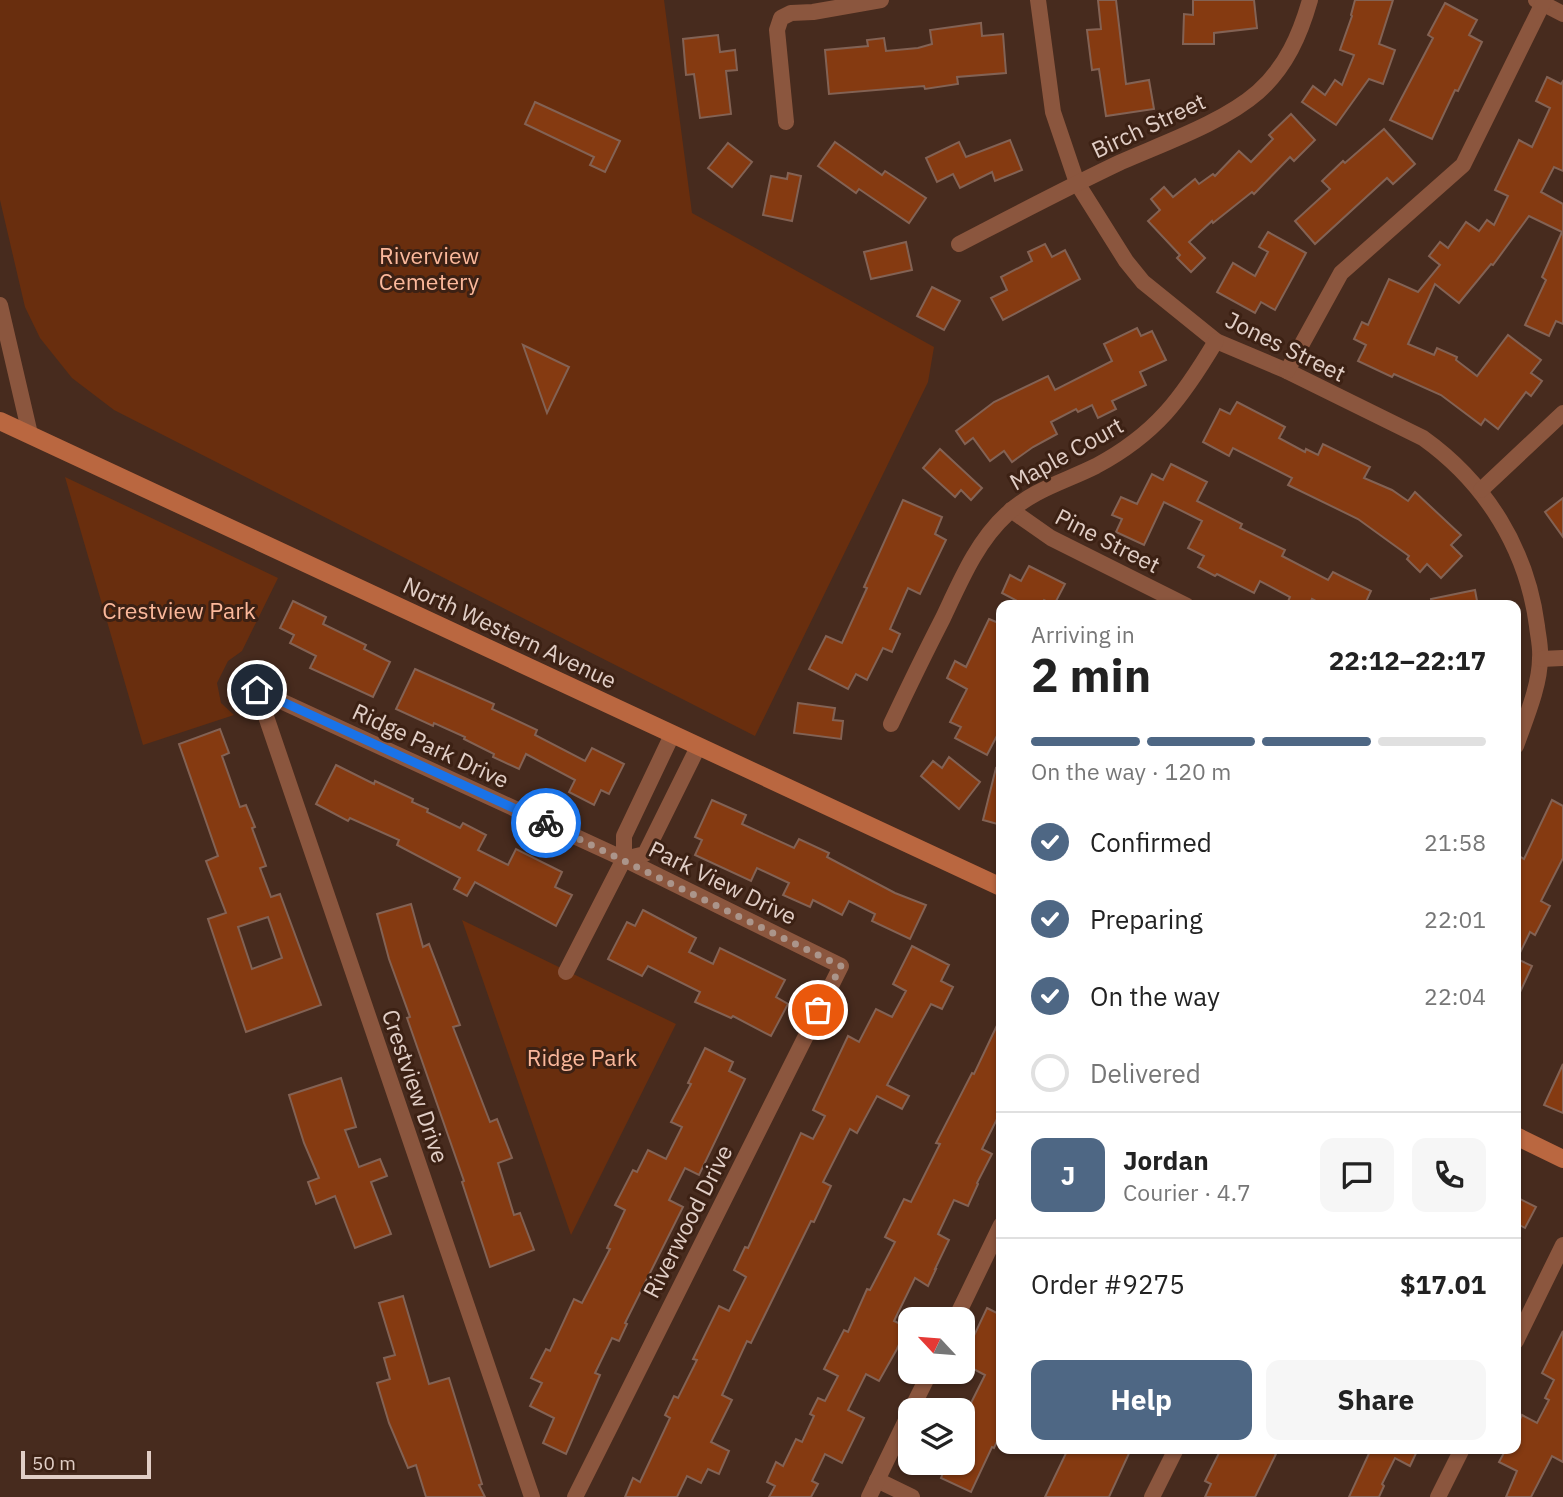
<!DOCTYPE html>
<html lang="en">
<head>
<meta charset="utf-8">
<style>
  :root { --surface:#fff; --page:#f6f6f6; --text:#222; --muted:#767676; --line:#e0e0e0; --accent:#4e6784 }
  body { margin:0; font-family:"IBM Plex Sans",sans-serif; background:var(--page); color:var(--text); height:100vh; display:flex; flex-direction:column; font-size:26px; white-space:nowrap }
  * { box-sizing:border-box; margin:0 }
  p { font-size:23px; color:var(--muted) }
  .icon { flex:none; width:38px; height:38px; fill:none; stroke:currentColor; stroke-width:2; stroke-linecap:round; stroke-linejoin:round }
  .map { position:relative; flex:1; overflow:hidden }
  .details { position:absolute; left:996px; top:600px; width:525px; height:854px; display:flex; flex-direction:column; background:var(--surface); border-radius:14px; box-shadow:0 2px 5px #0004 }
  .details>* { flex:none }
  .needle { width:46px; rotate:296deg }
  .controls { position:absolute; left:898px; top:1307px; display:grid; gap:14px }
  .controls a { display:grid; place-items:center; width:77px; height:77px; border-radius:14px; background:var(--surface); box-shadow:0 2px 5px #0004; font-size:35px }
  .scale { position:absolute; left:21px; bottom:18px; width:130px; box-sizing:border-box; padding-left:7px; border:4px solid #e1cec6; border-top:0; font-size:19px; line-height:24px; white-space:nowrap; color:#e1cec6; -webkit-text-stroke:5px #3c2114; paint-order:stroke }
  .pin { position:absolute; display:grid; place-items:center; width:60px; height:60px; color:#fff; margin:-30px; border:4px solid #fff; border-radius:50%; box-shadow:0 2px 7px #0007 }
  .courier { position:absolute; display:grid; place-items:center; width:70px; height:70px; margin:-35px; border:5px solid #1a73e8; border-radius:50%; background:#fff; color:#222; box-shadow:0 2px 9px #0007 }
  .head em { font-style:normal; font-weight:700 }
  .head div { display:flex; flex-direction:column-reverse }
  .head { display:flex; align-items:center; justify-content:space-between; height:119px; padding:0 35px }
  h1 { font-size:46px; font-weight:700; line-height:52px }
  .bar { display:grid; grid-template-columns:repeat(4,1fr); gap:10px 7px; align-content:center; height:84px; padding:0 35px }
  .bar i { height:9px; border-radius:5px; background:var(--line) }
  .bar .current { background:var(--accent) }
  .bar p { grid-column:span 4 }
  .line { display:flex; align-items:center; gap:18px; padding:0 35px; border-top:2px solid var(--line) }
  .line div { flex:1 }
  .round { display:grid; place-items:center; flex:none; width:74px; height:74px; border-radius:14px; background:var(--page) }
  ol { padding:0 35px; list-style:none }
  li { display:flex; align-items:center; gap:21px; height:77px }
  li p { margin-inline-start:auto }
  li .icon { padding:7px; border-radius:50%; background:var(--accent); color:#fff; stroke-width:4 }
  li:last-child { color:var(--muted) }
  li i { width:38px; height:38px; border:4px solid var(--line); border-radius:50% }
  .action { display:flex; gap:14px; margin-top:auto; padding:14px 35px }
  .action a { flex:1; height:80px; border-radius:14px; background:var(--accent); color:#fff; font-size:28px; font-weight:700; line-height:80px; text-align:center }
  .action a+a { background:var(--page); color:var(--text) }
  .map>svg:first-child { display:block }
  .green { fill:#692e0e }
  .building { fill:#853a11; stroke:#836254; stroke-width:2; fill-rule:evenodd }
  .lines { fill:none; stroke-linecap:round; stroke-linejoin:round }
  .street { stroke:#8b563e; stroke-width:16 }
  .secondary { stroke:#ba6740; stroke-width:18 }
  .done { stroke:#ab958b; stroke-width:7; stroke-dasharray:0 12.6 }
  .route { stroke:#1a73e8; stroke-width:9 }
  .labels { text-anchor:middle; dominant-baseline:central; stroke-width:6; stroke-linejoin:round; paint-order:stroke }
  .street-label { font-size:23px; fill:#e1cec6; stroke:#3c2114 }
  .park-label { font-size:23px; fill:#fbb89b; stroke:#3c2114 }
</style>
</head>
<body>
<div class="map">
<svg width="1563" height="1497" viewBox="0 0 1563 1497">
  <rect width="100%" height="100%" fill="#472b1e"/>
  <g class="green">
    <path d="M0,0h664l28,213 242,134 -6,35 -173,354 -641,-326 -42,-32 -32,-40 -15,-31 -25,-107z"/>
    <path d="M65,477l213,101 -36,73 -14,10 -11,22 4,20 13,12 -91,30z"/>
    <path d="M462,920l214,104 -105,211z"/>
  </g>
  <g class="building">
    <path d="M1098,0h18l10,84 23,-4 5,29 -48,7 -7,-47 -7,1 -5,-40 14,-1z"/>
    <path d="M1193,0h61l3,28 -43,5v11h-31l1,-30 9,1z"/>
    <path d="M1355,0h38l-14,44 16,6 -12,34 -14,-5 -33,46 -34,-23 11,-16 12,9 10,-15 7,5 12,-30 -14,-5 12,-34 -1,-1z"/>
    <path d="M1445,3l32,17 -8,15 13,7 -24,49 -3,-1 -23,49 -42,-19 43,-82 -5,-3z"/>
    <path d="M981,23l1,13 21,-2 3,39 -49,4 1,7 -33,5 -1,-3 -95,8 -4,-44 43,-4 -1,-6 17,-2 2,13 32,-3 14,-4 -2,-14z"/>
    <path d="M718,35l2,17 15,-2 2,20 -11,1 5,43 -31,4 -6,-44 -8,1 -3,-36z"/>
    <path d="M1547,77l14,7 2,-3v90l-9,-4 -13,25 22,12v120l-7,-3 -7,15 -24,-11 21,-45 -4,-3 20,-45 -33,-16 -36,49 -2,-1 -32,39 -24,-19 -27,60 26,11 3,-7 20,9 -1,3 21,16 31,-41 33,25 -10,13 11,8 -11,15 -5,-4 -28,37 -13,-10 -4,6 -40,-30 -47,-21 -2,3 -34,-16 8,-16 -12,-6 8,-17 6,3 21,-46 29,13 22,-27 -11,-9 11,-14 8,6 18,-26 13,9 8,-11 7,5 14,-29 -13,-6 24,-50 13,7 18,-39 -14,-7z"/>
    <path d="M535,102l85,39 -15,31 -15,-7 4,-8 -69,-33z"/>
    <path d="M1291,114l24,26 -21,21 -4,-4 -36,37 -2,-2 -39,31 -1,-2 -23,21 16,16 -14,14 -14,-14 3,-3 -32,-34 12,-11 -9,-11 13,-12 9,10 22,-18 4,5 14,-10 2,2 24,-25 12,11 22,-23 -4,-4z"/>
    <path d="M1384,129l31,35 -22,20 -6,-6 -72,66 -20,-23 35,-32 -8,-8 21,-20 2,2z"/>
    <path d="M1010,140l12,30 -27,11 -3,-9 -32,16 -7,-14 -16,8 -11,-24 33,-16 7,15z"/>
    <path d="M835,142l47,33 3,-4 41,27 -17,25 -50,-34 -3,4 -38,-27z"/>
    <path d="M728,143l24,19 -20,25 -24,-19z"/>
    <path d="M788,173l13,3 -9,45 -29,-6 8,-39 16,3z"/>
    <path d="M1268,232l38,21 -31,57 -14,-8 -6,11 -38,-21 16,-29 22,13 13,-24 -9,-5z"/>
    <path d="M906,242l6,28 -41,9 -7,-27z"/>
    <path d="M1045,244l7,13 13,-7 15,29 -77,41 -12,-22 16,-8 -6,-13 31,-16 -4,-9z"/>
    <path d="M932,287l28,14 -16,29 -27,-14z"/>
    <path d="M1137,328l4,8 11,-5 14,29 -26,12 6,13 -34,16 4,8 -18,9 -6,-13 -14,7 -2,-3 -25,13 6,12 -24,13 -21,15 -8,-11 -14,10 -17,-23 -8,6 -9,-13 38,-29 54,-26 7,14 57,-29 -8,-17z"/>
    <path d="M523,345l46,22 -22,46z"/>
    <path d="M1237,402l48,25 -6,11 26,14 1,-3 12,6 5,-11 47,23 -6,11 28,12 16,11 7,-9 46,43 -10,10 11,11 -21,22 -14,-14 -7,8 -13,-13 2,-3 -51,-37 -70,-34 4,-7 -59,-30 -4,8 -26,-14 17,-33 10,5z"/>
    <path d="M940,449l42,39 -11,12 -10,-10 -6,7 -32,-29z"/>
    <path d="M1171,464l36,18 -10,19 45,23 -2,4 45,22 -3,6 46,24 5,-8 38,19 -7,15h-39l-13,-7 -3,7h-23l4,-9 -30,-16 -6,12 -37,-19 -2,2 -17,-9 6,-11 -16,-8 14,-27 -38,-19 -20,43 -28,-13 6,-13 -10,-4 9,-18 16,7 15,-30 11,6z"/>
    <path d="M1563,498v39l-18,-25z"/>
    <path d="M903,500l39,17 -7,17 11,6 -26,54 -12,-6 -18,41 10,5 -8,18 -9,-4 -16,32 -11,-6 -8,15 -39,-20 17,-33 16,7 25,-55 -3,-1z"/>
    <path d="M1029,566l36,18 -11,21 -10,-5 -3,6h-14l-25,-13 8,-18 11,6z"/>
    <path d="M1475,590l3,16h-46l-1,-7z"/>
    <path d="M293,601l33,16 -3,7 43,21 -2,4 26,13 -17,35 -63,-29 6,-12 -26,-13 4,-8 -14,-7z"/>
    <path d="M989,619l12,5v104l-14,27 -32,-17 6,-11 -11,-5 17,-33 -20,-11 8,-17 11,6z"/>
    <path d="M415,669l79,35 -2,5 45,21 -2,5 50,26 7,-13 32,16 -15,30 -8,-4 -7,15 -25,-13 6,-12 -49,-26 -7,15 -26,-12 1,-3 -30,-15 1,-2 -31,-14 -1,3 -37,-17z"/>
    <path d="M798,703l37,5 -2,12 10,1 -2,18 -47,-6z"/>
    <path d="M220,729l9,24 -7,3 18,51 6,-2 9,22 -3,1 14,38 -6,2 11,29 9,-3 41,111 -75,27 -38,-113 18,-6 -20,-52 12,-5 -39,-112zM268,917l14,41 -30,11 -14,-42z"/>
    <path d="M949,757l31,25 -21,27 -38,-33 12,-15 9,7z"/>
    <path d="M336,765l38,19 1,-3 38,18 -1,3 16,7 -1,3 33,16 3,-5 23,12 -8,15 30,15 8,-16 46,23 -7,15 17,8 -16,31 -81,-44 -8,14 -13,-7 6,-11 -63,-33 2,-5 -49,-22 -2,3 -32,-17z"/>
    <path d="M996,768l5,1v56l-18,-5z"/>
    <path d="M712,800l34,15 -4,9 52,24 5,-9 30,14 -2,4 68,36 31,12 -16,34 -38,-18 3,-7 -26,-13 -7,14 -29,-15 -3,7 -27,-12 6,-12 -32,-15 -6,13 -56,-26 7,-15 -7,-3z"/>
    <path d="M1552,800l11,6v52l-22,43 9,5 -15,29 -5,-3 -13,27 15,7 -16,35v-147l8,5z"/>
    <path d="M411,904l12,43 6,-3 31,81 -7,2 20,51 17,44 7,-3 15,39 -14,5 16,52 6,-2 14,37 -44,17 -28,-85 2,-1 -57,-163 3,-1 -21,-58 -12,-45z"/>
    <path d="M643,910l53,28 -7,14 24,12 7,-16 65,32 -9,17 12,7 -17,32 -38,-20 -2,2 -36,-16 5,-10 -52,-26 -6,10 -34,-17 19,-37 8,4z"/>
    <path d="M912,946l37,19 -8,16 12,6 -11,22 -11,-5 -44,81 22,11 -7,13 -25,-13 -20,37 -7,-4 -27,53 8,4 -17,36 -3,-1 -60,122 -4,-2 -25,54 10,5 -21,42 18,9 -10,23 -11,-5 -7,14 -14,-7 -10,21h-52l8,-19 7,4 30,-64 -5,-3 9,-19 4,2 19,-38 -4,-1 26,-53 10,5 17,-34 -12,-7 11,-23 3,1 53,-115 12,6 12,-23 -12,-6 35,-74 11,6 17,-33 16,8 14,-26 -13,-7z"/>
    <path d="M1001,1017v94l-19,38 10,5 -15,29 1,1 -10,22 -14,-6 -16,34 11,6 -14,29h1l-8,17 -13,-8 -21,43 13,6 -10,22 -18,32 -13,-7 -18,36 16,8 -22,45 -17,-9 -13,27 6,3 -7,13h-42l6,-11 -8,-4 9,-20 7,4 13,-27 6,3 12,-26 -4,-2 8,-16 7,3 13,-25 -14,-7 20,-39 4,2 19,-43 3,1 25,-48 -10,-5 19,-38 7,3 29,-58 -4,-1 36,-70 2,1z"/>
    <path d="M705,1048l28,14 -4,9 16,8 -46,96 -14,-7 -16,32 14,7 -58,116 2,1 -8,17 -7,-3 -17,35 5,2 -34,79 -23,-11 11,-25 -24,-12 12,-23 -11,-5 15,-29 4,2 24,-52 8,4 28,-54 -3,-1 18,-38 -10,-5 18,-35 4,2 11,-22 18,9 16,-32 -11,-5 20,-38 -3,-1z"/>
    <path d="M1563,1064v49l-19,-8z"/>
    <path d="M341,1078l15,49 -11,3 14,37 21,-8 7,17 -16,6 20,52 -36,14 -20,-52 -19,8 -8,-22 11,-4 -15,-35 -15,-48z"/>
    <path d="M1516,1197l20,10 -11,21 -9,-5z"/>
    <path d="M403,1296l26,88 20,-6 33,106 -3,1 6,12h-59l-10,-32 -8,3 -19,-45 -12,-40 13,-4 -6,-21 11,-3 -16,-52z"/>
    <path d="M987,1308l14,7v118l-7,15 -2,-1 -21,45 -30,-14 6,-15h15v-56l6,2 17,-34 -23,-12v-2z"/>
    <path d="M1563,1331v131l-11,-6 -21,41h-25l11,-26 -18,-9 7,-13h10v-21l6,-13 15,8 12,-23 -4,-2 9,-18 -12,-7z"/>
    <path d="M1068,1449h63l-22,48h-64z"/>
    <path d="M1221,1449h45l10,5 -21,43h-50l6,-13 -6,-3z"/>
    <path d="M1371,1449h47l-8,17 -15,-8 -13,26 2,2 -5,11h-30z"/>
  </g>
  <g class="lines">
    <g class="street">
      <path d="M1038,0l15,112 24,71 49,78 17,21 73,59 71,30 136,67c63,45 104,111 114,188 1,10 4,21 3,32 0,28 -15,62 -24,88"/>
      <path d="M1536,0l27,14"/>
      <path d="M786,122l-9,-92 4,-12 10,-5 22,-1 68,-12"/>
      <path d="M959,244c54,-28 107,-56 162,-82 43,-19 103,-40 137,-70 28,-25 42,-57 52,-92"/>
      <path d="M0,305l30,129"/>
      <path d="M1287,371l54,-98 122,-108 80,-162"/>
      <path d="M1481,490l82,-77"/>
      <path d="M1011,510l40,28 136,68"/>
      <path d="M1541,659l22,-1"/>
      <path d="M257,690l367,169 217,107 -266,531"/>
      <path d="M257,690l275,807"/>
      <path d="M891,724c17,-36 34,-71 52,-106 17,-36 34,-77 64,-104 27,-25 57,-32 89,-48 60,-32 86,-68 120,-125"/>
      <path d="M624,859l21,-5 53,-107"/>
      <path d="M566,972l58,-113v-23l48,-101"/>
      <path d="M955,1320l46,-95"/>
      <path d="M1516,1341l47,-96"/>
      <path d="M911,1410l19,-38"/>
      <path d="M877,1480l35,17"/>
      <path d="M869,1497l41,-85"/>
      <path d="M1152,1497l24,-48"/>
      <path d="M1438,1497l24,-48"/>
    </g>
    <g class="secondary">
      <path d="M0,421l1001,466"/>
      <path d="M1516,1136l47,23"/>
    </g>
  </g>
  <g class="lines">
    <path class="done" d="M546,823l295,143 -23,44"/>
    <path class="route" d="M257,690l289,133"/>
  </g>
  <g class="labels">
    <g class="street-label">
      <text transform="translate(1148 125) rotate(-25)">Birch Street</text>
      <text transform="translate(1286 346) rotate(26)">Jones Street</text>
      <text transform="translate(1066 453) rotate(-29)">Maple Court</text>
      <text transform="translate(1108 540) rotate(27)">Pine Street</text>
      <text transform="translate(510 632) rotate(25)">North Western Avenue</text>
      <text transform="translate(431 745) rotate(25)">Ridge Park Drive</text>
      <text transform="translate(723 882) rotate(26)">Park View Drive</text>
      <text transform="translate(416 1086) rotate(71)">Crestview Drive</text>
      <text transform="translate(687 1221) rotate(-63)">Riverwood Drive</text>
    </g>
    <g class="park-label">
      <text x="429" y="255">Riverview<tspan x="429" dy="26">Cemetery</tspan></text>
      <text x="179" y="610">Crestview Park</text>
      <text x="582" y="1057">Ridge Park</text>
    </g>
  </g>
</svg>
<div class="controls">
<a><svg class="needle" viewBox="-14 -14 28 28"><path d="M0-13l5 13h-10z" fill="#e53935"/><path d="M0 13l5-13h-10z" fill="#767676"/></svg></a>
<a><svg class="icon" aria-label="layers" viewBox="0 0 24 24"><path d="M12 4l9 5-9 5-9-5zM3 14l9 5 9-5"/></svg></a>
</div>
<div class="scale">50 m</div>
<div class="pin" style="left:818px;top:1010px;background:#ea580c"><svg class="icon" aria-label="bag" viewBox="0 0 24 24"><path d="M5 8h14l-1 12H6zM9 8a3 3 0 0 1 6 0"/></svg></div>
<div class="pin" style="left:257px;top:690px;background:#1f2937"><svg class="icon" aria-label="home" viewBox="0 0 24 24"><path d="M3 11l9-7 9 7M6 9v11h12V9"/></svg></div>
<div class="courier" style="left:546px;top:823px"><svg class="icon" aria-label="bike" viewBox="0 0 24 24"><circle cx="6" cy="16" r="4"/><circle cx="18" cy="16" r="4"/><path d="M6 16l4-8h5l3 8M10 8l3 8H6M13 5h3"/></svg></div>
<section class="details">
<div class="head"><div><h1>2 min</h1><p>Arriving in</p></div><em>22:12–22:17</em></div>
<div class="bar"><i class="current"></i><i class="current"></i><i class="current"></i><i></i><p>On the way · 120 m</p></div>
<ol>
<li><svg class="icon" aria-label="check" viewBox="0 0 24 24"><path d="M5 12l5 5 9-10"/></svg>Confirmed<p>21:58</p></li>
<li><svg class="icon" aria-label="check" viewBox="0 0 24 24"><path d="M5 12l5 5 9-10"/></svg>Preparing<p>22:01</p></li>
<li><svg class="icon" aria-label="check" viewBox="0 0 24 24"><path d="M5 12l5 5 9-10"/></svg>On the way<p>22:04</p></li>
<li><i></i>Delivered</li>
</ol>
<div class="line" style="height:126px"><b class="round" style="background:var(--accent);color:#fff">J</b><div><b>Jordan</b><p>Courier · 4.7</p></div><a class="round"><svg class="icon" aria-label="chat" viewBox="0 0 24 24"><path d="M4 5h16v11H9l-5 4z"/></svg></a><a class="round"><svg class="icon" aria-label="phone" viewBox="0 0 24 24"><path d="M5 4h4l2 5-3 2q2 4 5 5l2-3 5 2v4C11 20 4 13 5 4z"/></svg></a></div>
<div class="line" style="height:91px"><div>Order #9275</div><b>$17.01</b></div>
<div class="action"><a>Help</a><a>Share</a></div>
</section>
</div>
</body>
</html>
